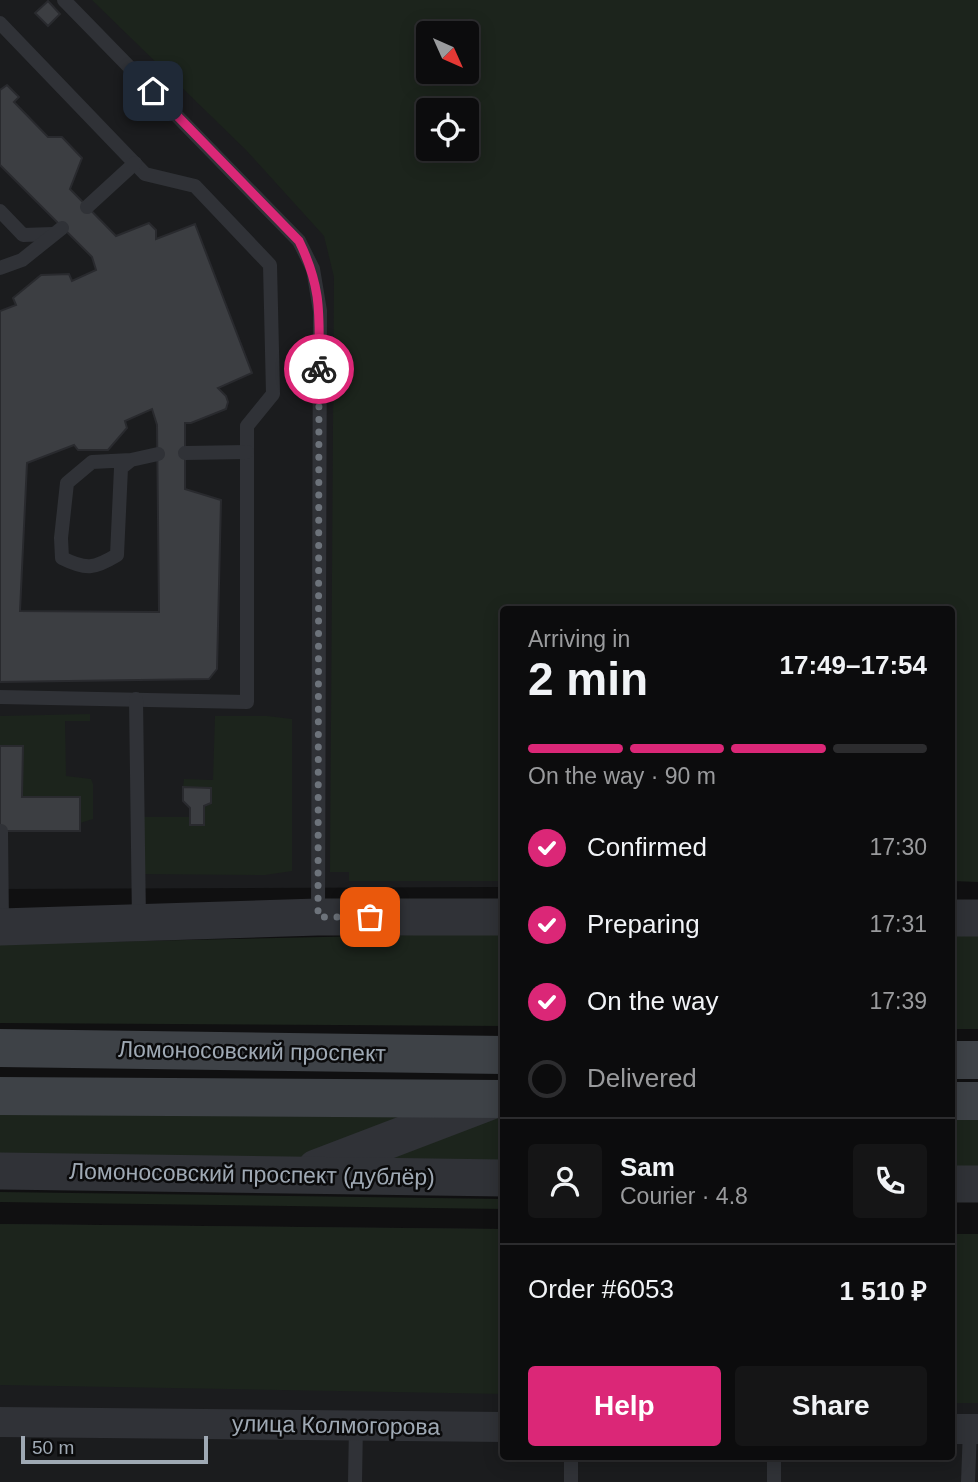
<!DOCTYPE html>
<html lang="en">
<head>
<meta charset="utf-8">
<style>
  :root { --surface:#0c0c0d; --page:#151516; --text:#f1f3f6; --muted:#9a9b9d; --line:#2c2c2e; --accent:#db2777 }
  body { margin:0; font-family:Helvetica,sans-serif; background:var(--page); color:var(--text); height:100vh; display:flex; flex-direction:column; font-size:26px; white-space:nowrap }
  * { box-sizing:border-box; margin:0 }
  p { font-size:23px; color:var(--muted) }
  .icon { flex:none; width:38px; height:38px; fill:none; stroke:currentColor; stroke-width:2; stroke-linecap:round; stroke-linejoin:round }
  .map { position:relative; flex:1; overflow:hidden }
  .panel { position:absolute; left:500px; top:606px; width:455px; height:854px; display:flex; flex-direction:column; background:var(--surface); border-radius:7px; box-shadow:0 4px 18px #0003,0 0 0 2px var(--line) }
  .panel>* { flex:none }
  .needle { width:46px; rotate:135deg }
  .controls { position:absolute; left:416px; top:21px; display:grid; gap:14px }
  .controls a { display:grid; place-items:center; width:63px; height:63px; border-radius:7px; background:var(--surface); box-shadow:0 4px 18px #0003,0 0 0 2px var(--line); font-size:35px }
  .scale { position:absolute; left:21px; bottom:18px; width:187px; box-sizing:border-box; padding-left:7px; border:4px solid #9fa9b4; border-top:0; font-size:19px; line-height:24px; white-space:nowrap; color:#9fa9b4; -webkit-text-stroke:5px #0b0b0c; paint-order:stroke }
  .pin { position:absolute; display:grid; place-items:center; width:60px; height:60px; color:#fff; margin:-30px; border-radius:14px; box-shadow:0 4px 10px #0006 }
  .courier { position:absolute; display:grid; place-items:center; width:70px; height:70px; margin:-35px; border:5px solid #db2777; border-radius:50%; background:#fff; color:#222; box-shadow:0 2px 9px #0007 }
  .overview em { font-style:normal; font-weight:800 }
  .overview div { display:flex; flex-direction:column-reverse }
  .overview { display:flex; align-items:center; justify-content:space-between; height:119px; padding:0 28px }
  h1 { font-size:46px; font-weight:800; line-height:52px }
  .bar { display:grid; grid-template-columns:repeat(4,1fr); gap:10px 7px; align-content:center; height:84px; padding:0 28px }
  .bar i { height:9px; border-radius:5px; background:var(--line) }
  .bar .current { background:var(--accent) }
  .bar p { grid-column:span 4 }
  .line { display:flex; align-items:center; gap:18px; padding:0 28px; border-top:2px solid var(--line) }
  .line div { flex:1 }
  .round { display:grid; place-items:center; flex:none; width:74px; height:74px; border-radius:7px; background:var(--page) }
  ol { padding:0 28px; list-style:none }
  li { display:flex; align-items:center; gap:21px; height:77px }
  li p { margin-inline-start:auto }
  li .icon { padding:7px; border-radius:50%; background:var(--accent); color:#fff; stroke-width:4 }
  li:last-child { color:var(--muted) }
  li i { width:38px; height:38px; border:4px solid var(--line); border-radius:50% }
  .action { display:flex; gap:14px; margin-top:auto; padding:14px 28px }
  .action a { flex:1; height:80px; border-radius:7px; background:var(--accent); color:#fff; font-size:28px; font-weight:800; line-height:80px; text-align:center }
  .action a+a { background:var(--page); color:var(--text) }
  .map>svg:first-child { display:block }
  .built { fill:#1b1c1e; fill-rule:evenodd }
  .green { fill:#1c241c; fill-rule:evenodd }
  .building { fill:#3c3e42; stroke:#292a2e; stroke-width:2; fill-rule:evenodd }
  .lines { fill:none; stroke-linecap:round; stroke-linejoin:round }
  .service { stroke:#303237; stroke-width:14 }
  .minor { stroke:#303237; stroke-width:30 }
  .tertiary { stroke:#303237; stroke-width:37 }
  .secondary { stroke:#3e4247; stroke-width:38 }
  .done { stroke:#6d737b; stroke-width:7; stroke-dasharray:0 12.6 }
  .route { stroke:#db2777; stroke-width:9 }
  .labels { text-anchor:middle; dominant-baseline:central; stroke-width:5; stroke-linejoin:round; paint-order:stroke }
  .street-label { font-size:23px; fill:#9fa9b4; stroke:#0b0b0c }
</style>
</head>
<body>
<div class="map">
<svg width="978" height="1482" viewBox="0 0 978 1482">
  <rect width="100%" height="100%" fill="#101011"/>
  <g class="built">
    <path d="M0,0h860l-356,609v278l-504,2zM429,33h38v39h-38zM429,110h38v39h-38z"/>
    <path d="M0,1224l504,5v227h448v-222h26v248h-978z"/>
  </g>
  <g class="green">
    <path d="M92,0h886v882l-26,-1v-272h-448v272h-155v-9h-19l4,-595 -10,-41 -78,-86zM429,33h38v39h-38zM429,110h38v39h-38z"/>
    <path d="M90,714v7h-25l1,55 25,3 2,5v35l-13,4v-26h-58l1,-50 -23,-1v-30z"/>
    <path d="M215,716h52l25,3v152l-27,4 -128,-1 2,-57h51l21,-14v-15l-28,-1 1,-8 29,1z"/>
    <path d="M952,931l26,1v97h-26z"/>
    <path d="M504,933v93l-504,-3v-79z"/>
    <path d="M0,1111l504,5v51l-504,-5z"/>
    <rect x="952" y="1120" width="26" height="51"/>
    <path d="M0,1192l504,7v10l-504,-7z"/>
    <path d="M0,1224l504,5v165l-504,-9z"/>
    <rect x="952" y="1234" width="26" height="169"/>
  </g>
  <g class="building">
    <path d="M48,1l12,13 -12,12 -13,-13z"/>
    <path d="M7,85l12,12 -5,5 34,35h14l20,21 -12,31 46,47 33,-13 7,7v9l39,-15 57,149 -34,15 8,8 2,6 -2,7 -35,14h-6v66l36,11 -4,169 -8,10 -209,3v-371l16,-6 -3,-7 28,-23 28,-1 3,7 24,-11 -4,-13 -92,-92v-75zM152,409l5,16 2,187 -139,-1 7,-148 47,-18 4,5h30l19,-22 -2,-7z"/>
    <path d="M0,746h23l-1,51h58v34h-80z"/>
    <path d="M183,787l28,1v15l-7,3v19h-14v-17l-7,-7z"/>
  </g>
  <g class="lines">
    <g class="service">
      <path d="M64,0l235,241 14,28 7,42 -2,605"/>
      <path d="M0,23l145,151 50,12 75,79 3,129 -26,32v276l-247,-5"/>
      <path d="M87,207l48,-44"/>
      <path d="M0,211l23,24 30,-1"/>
      <path d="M0,268l22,-8 40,-32"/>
      <path d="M185,453l62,-1"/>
      <path d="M131,460l-39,2 -25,21 -6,55 1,20c24,12 32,11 55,-3l4,-87 10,-8 27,-6"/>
      <path d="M136,699l3,222"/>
      <path d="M1,831l1,94"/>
      <path d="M571,1456v26"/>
      <path d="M355,1482l1,-57"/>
      <path d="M774,1482v-26"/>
      <path d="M968,1482l2,-53"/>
    </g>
    <g class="minor">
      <path d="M0,1422l504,5"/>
      <path d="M952,1429h26"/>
    </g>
    <g class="tertiary">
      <path d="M952,918h26"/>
      <path d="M0,927l318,-10h186"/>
      <path d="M316,1168l178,-68"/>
      <path d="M0,1171l504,7"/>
      <path d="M952,1184h26"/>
    </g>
    <g class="secondary">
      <path d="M0,1048l504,7"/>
      <path d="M952,1060h26"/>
      <path d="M0,1096l504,3"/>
      <path d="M952,1101h26"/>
    </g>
  </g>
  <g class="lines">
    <path class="done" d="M319,369l-1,548h52"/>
    <path class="route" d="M153,91l146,150c24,49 20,76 20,128"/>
  </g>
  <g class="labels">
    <g class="street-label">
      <text transform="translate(252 1051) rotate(1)">Ломоносовский проспект</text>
      <text transform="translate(252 1174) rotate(1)">Ломоносовский проспект (дублёр)</text>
      <text transform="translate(336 1425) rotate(1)">улица Колмогорова</text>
    </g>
  </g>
</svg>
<div class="controls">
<a><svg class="needle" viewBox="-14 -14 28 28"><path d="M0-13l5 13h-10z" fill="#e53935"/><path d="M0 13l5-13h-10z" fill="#9a9b9d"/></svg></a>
<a><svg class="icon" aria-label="locate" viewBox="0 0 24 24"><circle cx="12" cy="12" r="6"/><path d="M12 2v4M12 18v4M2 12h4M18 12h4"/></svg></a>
</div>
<div class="scale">50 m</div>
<div class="pin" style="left:370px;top:917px;background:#ea580c"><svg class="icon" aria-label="bag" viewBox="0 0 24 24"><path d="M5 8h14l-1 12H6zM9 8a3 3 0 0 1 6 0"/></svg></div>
<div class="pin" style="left:153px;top:91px;background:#1f2937"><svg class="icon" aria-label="home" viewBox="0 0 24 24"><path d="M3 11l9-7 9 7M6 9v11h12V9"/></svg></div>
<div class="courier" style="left:319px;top:369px"><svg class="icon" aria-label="bike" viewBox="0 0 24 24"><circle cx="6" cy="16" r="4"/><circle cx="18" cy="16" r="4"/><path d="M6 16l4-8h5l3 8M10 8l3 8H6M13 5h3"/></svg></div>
<section class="panel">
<div class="overview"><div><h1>2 min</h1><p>Arriving in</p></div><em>17:49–17:54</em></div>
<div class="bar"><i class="current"></i><i class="current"></i><i class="current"></i><i></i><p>On the way · 90 m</p></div>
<ol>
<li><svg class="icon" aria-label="check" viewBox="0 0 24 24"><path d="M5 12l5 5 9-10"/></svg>Confirmed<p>17:30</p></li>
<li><svg class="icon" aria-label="check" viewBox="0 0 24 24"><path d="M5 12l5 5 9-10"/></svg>Preparing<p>17:31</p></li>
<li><svg class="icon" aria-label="check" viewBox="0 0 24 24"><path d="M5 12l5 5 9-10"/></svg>On the way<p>17:39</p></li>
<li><i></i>Delivered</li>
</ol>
<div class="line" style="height:126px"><a class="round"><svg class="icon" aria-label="person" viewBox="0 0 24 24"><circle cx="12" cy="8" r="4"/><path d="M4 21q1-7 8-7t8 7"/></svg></a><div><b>Sam</b><p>Courier · 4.8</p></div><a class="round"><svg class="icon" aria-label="phone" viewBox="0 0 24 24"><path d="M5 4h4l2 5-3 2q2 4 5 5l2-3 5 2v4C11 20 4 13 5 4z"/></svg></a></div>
<div class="line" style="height:91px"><div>Order #6053</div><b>1 510 ₽</b></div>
<div class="action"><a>Help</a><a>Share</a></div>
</section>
</div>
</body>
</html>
